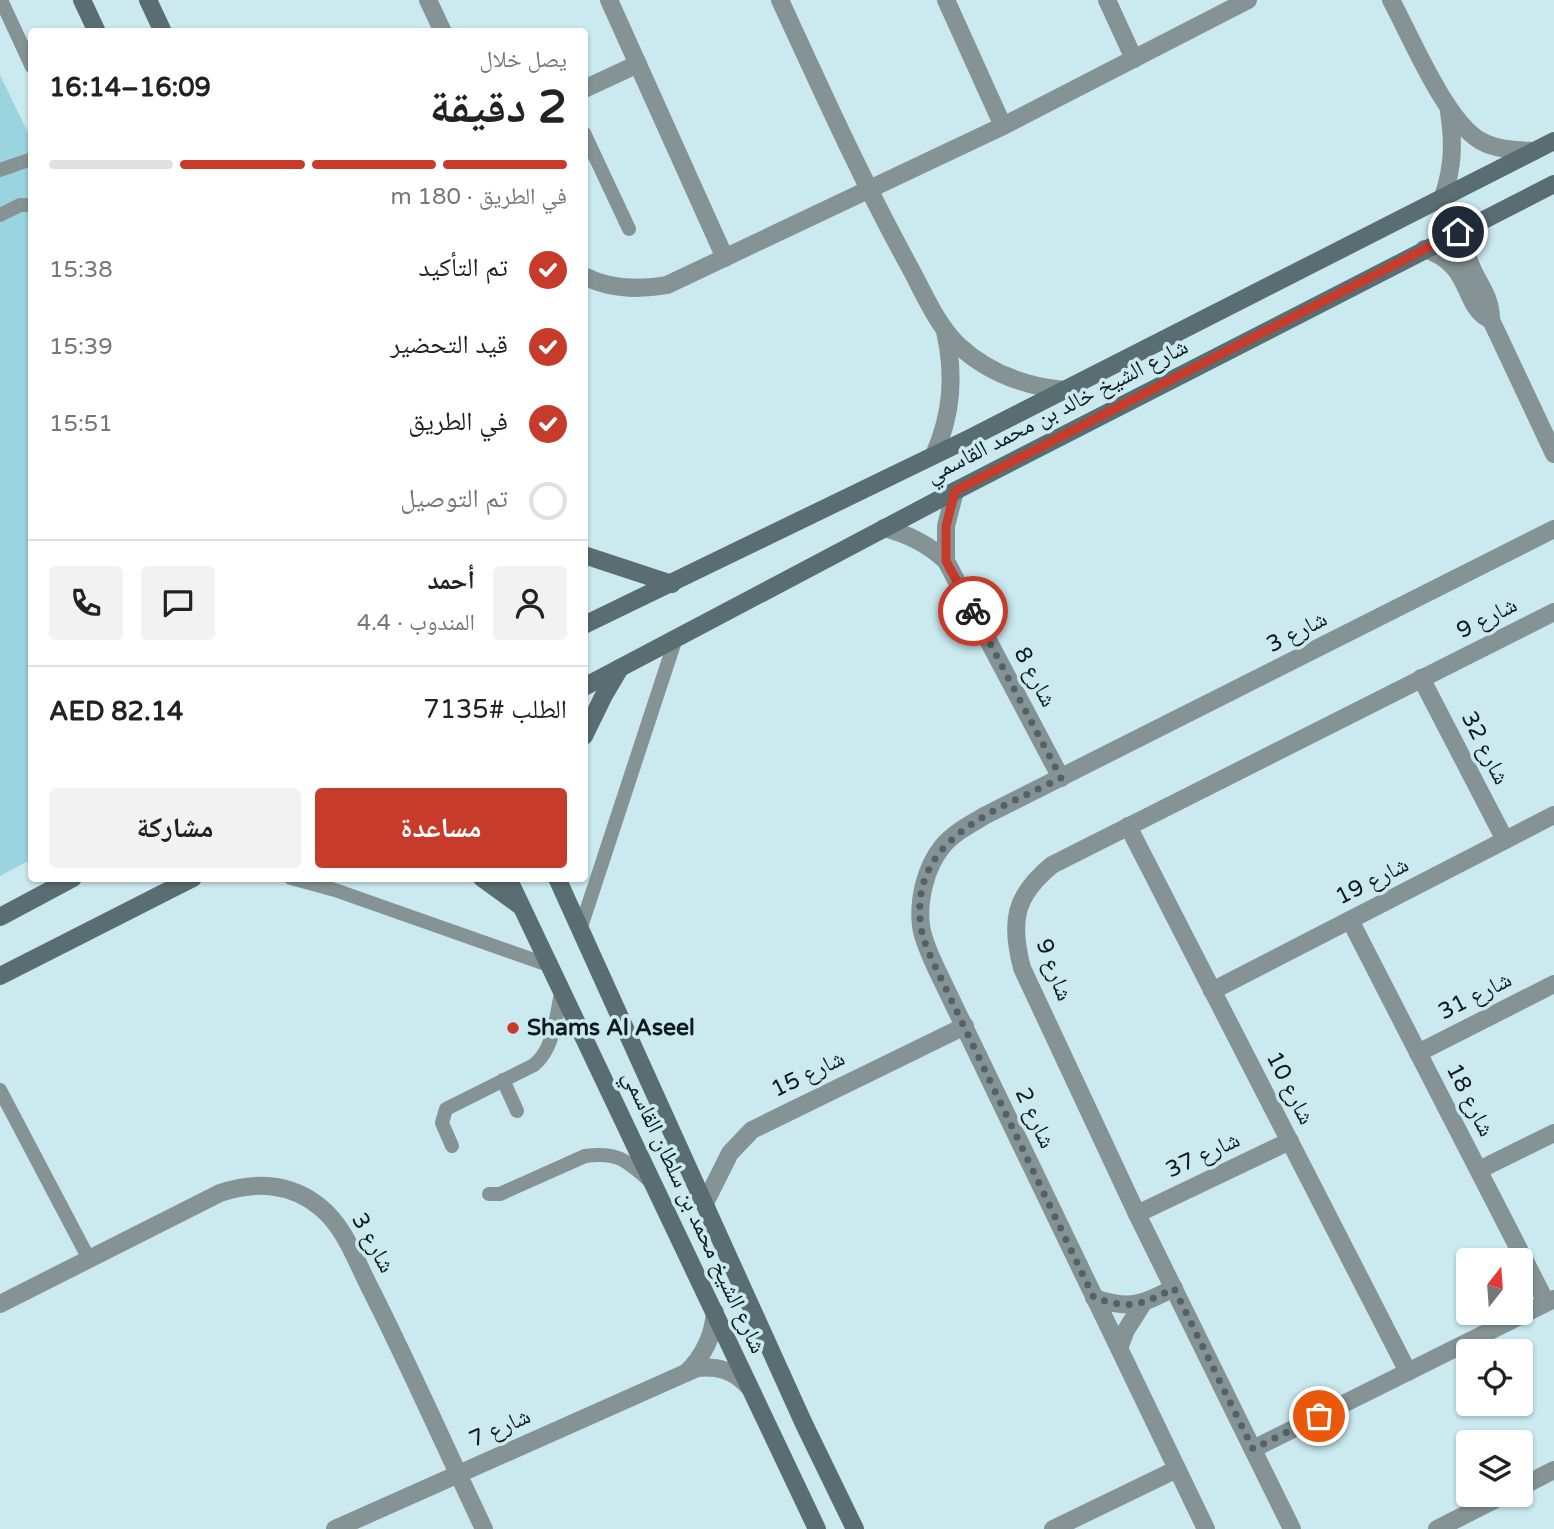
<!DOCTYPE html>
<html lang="ar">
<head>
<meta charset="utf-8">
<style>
  :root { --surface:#fff; --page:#f2f2f2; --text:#222; --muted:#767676; --line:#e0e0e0; --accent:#c73b2a }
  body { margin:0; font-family:"Varela Round","Noto Naskh Arabic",sans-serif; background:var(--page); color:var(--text); direction:rtl; height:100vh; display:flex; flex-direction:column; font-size:26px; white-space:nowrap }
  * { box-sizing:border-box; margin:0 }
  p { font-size:23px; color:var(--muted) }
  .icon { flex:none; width:38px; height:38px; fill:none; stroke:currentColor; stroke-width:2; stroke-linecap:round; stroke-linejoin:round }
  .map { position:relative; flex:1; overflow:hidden; direction:ltr }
  .details { position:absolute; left:28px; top:28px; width:560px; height:854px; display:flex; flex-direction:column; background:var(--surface); border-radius:7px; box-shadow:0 2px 5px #0004; direction:rtl }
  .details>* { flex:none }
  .needle { width:46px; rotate:17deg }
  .controls { position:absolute; left:1456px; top:1248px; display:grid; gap:14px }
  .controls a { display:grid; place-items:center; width:77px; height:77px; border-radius:7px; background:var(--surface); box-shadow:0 2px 5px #0004; font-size:35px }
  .pin { position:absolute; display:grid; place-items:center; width:60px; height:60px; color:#fff; margin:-30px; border:4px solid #fff; border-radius:50%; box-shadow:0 2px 7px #0007 }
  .courier { position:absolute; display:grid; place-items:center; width:70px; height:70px; margin:-35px; border:5px solid #c73b2a; border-radius:50%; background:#fff; color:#222; box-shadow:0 2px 9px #0007 }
  .headline em { font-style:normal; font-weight:700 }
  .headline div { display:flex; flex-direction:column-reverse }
  .headline { display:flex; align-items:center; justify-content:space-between; height:119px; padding:0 21px }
  h1 { font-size:46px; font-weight:700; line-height:52px }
  .bar { display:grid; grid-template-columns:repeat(4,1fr); gap:10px 7px; align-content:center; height:84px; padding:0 21px }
  .bar i { height:9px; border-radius:5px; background:var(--line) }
  .bar .on { background:var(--accent) }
  .bar p { grid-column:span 4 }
  .line { display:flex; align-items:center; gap:18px; padding:0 21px; border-top:2px solid var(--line) }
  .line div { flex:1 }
  .round { display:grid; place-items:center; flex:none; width:74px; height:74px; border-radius:7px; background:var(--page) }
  ol { padding:0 21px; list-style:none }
  li { display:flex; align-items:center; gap:21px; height:77px }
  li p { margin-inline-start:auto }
  li .icon { padding:7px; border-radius:50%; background:var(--accent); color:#fff; stroke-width:4 }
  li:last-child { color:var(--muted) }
  li i { width:38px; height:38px; border:4px solid var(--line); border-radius:50% }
  .button { display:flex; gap:14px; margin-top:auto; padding:14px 21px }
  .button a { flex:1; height:80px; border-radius:7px; background:var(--accent); color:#fff; font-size:28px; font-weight:700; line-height:80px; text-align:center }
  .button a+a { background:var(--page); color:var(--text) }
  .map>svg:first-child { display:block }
  .green { fill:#9ad4df }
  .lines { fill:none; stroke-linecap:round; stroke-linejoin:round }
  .lane { stroke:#869395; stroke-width:14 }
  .street { stroke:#869395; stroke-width:18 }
  .secondary { stroke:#5a6d70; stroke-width:18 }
  .done { stroke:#516368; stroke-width:7; stroke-dasharray:0 12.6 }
  .route { stroke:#c73b2a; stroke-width:9 }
  .poi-dot { fill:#c73b2a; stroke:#caeaf0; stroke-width:2.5 }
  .labels { text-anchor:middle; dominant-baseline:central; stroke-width:7; stroke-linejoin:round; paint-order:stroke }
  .street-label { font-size:23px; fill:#101b1e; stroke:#caeaf0 }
  .poi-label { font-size:23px; font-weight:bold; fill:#101b1e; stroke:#caeaf0; text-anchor:start }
</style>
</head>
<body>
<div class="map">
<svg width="1554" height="1529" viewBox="0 0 1554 1529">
  <rect width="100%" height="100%" fill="#caeaf0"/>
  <path class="green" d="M0,75l32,66v718l-32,17z"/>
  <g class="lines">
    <g class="lane">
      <path d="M1,0l31,67"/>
      <path d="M584,133l45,96"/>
      <path d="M0,170l32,-11"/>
      <path d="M0,215l20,-10h12"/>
      <path d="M291,878l44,12 216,76"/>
      <path d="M580,930l96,-292"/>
      <path d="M503,1080l14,31"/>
      <path d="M0,1090l89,169"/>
      <path d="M452,1146l-10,-23 4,-14 88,-44c21,-17 22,-51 28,-76"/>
      <path d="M489,1194h11l85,-38c34,-5 43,6 67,27"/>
    </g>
    <g class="street">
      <path d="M428,0l15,32"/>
      <path d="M609,0l116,258"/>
      <path d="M780,0c41,89 81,178 128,264 15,27 28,60 50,81 30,28 66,41 106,45"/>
      <path d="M946,0l57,126"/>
      <path d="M1107,0l27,59"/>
      <path d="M1391,0c20,37 55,122 90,141 16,9 35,9 53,10"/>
      <path d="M584,89l54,-25"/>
      <path d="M1443,197c10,-30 11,-54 6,-85"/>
      <path d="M1475,223c-24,44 17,58 16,97l63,134"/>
      <path d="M1424,249c51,16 36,57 67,71"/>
      <path d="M584,276c27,14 55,14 83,9l336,-159 245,-126"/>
      <path d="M934,455c18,-41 21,-80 11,-124"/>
      <path d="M884,528c24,6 44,16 62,33l115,217"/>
      <path d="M946,561v-35l9,-35"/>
      <path d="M1421,678l84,162"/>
      <path d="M1128,826l280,546"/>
      <path d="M1350,920l196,382"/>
      <path d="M1212,991l342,-176"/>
      <path d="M1418,1053l136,-69"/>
      <path d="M1479,1170l75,-37"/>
      <path d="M705,1203l25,-50 22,-23 213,-104"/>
      <path d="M1137,1214l153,-73"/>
      <path d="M1094,1298c37,12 46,7 80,-10"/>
      <path d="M0,1304l220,-111c35,-12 71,-10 100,14 25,20 36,54 50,81 40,79 76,161 114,241"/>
      <path d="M1119,1348l7,-18 16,-25"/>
      <path d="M686,1373c18,-17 27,-36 29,-61"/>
      <path d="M1253,1449l301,-150"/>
      <path d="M1521,1487l33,-17"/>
      <path d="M335,1529l362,-161c21,-2 36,2 51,18"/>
      <path d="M1053,1529l124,-60"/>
      <path d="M1206,1529l-270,-561c-6,-13 -13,-28 -15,-42 -3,-25 4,-58 21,-79 11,-14 29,-23 44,-32l568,-286"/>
      <path d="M1292,1529l-155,-315 -115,-246c-12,-46 -8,-72 30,-103l502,-253"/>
      <path d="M1437,1529l69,-35"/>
    </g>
    <g class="secondary">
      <path d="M82,0l15,32"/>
      <path d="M148,0l15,32"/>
      <path d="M584,555l88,29"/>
      <path d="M584,625l386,-187 584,-297"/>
      <path d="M584,687l371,-196 599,-307"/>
      <path d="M584,736l19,-39 17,-29"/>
      <path d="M482,878l37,27"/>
      <path d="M508,878l309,651"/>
      <path d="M557,878l247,546 51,105"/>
      <path d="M0,917l73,-39"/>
      <path d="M0,976l193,-98"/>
    </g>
  </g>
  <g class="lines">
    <path class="done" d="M973,611l88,167c-63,32 -153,59 -140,149 2,14 9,28 15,41l158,330c38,11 46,8 80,-10l79,161 66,-33"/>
    <path class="route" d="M973,611l-27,-50v-35l9,-35 503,-259"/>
  </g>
  <circle class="poi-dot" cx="513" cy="1028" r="7"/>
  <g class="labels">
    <g class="street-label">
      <text transform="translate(1057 411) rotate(-27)">شارع الشيخ خالد بن محمد القاسمي</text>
      <text transform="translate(1487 618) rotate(-27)">شارع 9</text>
      <text transform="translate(1297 632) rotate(-27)">شارع 3</text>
      <text transform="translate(1035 677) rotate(62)">شارع 8</text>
      <text transform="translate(1485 748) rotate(63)">شارع 32</text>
      <text transform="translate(1372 881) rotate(-27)">شارع 19</text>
      <text transform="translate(1054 970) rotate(69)">شارع 9</text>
      <text transform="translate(1475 996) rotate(-27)">شارع 31</text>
      <text transform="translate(808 1074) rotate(-26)">شارع 15</text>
      <text transform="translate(1290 1088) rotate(63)">شارع 10</text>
      <text transform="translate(1470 1100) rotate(63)">شارع 18</text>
      <text transform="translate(1035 1118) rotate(65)">شارع 2</text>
      <text transform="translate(1203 1155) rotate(-25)">شارع 37</text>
      <text transform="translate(694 1212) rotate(65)">شارع الشيخ محمد بن سلطان القاسمي</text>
      <text transform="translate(373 1243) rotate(61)">شارع 3</text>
      <text transform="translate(500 1428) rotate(-24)">شارع 7</text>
    </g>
    <g class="poi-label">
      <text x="527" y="1028">Shams Al Aseel</text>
    </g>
  </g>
</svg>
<div class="controls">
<a><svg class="needle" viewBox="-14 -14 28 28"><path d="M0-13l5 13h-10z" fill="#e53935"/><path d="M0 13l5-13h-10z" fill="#767676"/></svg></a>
<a><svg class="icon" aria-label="locate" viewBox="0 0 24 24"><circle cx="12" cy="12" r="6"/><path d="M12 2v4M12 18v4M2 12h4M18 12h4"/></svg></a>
<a><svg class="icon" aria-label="layers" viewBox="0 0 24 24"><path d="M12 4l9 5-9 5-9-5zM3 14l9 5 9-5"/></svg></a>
</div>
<div class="pin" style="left:1319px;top:1416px;background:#ea580c"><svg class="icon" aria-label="bag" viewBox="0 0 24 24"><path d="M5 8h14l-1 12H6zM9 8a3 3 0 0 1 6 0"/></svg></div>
<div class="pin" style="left:1458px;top:232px;background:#1f2937"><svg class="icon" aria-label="home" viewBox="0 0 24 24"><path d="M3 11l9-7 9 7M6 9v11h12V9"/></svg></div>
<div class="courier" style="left:973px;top:611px"><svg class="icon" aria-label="bike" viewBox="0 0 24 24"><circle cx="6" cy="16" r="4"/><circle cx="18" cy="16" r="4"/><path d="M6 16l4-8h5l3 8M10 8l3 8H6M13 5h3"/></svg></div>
<section class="details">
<div class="headline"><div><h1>2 دقيقة</h1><p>يصل خلال</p></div><em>16:09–16:14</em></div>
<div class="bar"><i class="on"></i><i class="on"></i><i class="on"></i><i></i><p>في الطريق · 180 m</p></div>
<ol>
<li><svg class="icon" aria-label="check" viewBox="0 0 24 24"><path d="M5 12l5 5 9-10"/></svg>تم التأكيد<p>15:38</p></li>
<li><svg class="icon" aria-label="check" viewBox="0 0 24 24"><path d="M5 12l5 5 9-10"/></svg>قيد التحضير<p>15:39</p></li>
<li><svg class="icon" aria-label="check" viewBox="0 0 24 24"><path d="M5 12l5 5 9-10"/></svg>في الطريق<p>15:51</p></li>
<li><i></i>تم التوصيل</li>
</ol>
<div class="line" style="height:126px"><a class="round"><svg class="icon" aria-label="person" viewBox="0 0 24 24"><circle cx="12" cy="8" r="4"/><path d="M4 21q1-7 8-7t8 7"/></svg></a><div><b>أحمد</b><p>المندوب · 4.4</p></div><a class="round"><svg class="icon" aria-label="chat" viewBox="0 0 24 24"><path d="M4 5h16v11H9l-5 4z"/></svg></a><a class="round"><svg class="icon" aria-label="phone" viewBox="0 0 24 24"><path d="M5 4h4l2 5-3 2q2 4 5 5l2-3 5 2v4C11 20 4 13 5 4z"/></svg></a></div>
<div class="line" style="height:91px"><div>الطلب #7135</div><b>AED 82.14</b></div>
<div class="button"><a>مساعدة</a><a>مشاركة</a></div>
</section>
</div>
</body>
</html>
